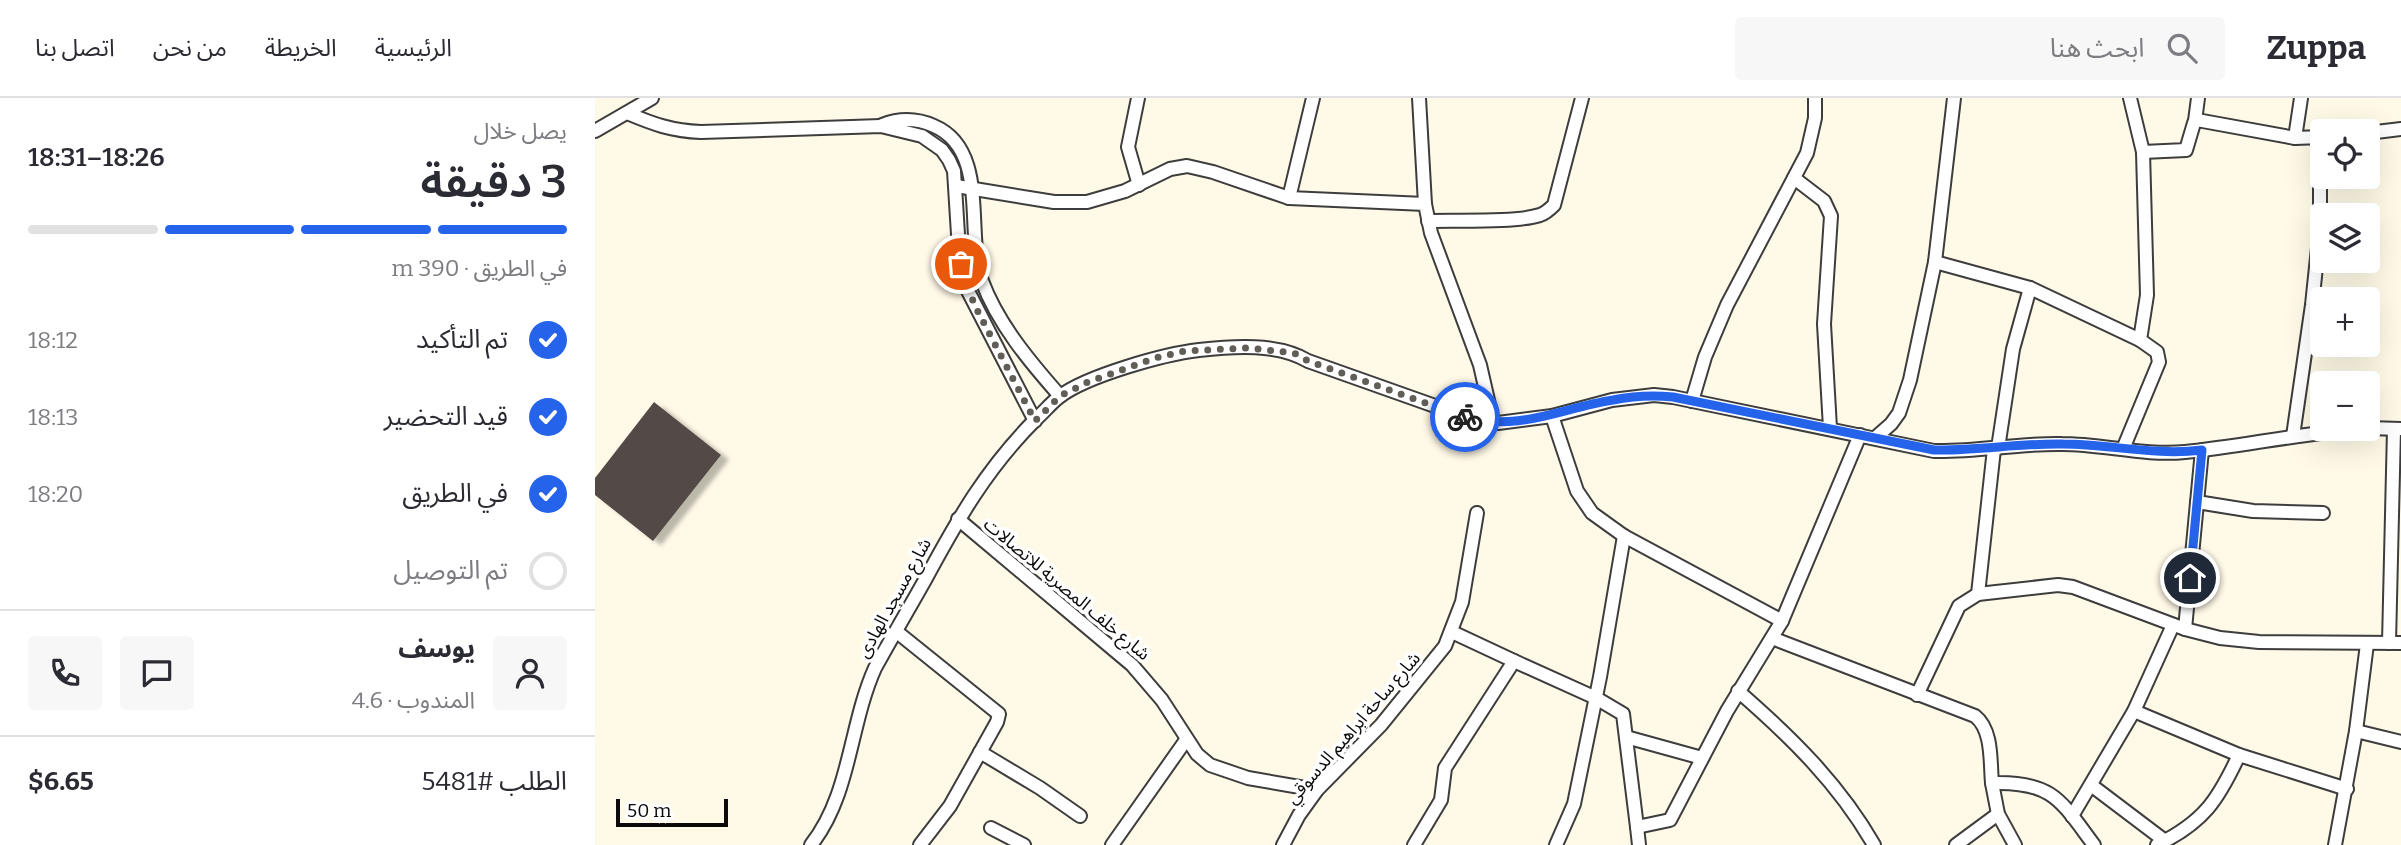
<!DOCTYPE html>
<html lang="ar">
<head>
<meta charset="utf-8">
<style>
  :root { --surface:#fff; --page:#f7f7f7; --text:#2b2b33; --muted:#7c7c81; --line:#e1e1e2; --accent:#2563eb }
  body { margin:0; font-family:Bitter,"Noto Sans Arabic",serif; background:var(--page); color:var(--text); direction:rtl; height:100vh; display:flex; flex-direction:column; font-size:26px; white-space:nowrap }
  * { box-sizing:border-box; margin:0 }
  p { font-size:23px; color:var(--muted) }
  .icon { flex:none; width:38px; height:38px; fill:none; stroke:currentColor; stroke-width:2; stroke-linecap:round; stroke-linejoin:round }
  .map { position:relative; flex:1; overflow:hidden; direction:ltr }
  .details { display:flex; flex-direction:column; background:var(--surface); width:595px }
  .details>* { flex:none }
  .tools { position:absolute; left:1715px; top:21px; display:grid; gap:14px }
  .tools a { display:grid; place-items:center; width:70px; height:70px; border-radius:7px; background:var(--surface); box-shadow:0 7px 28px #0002; font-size:35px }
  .scale { position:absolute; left:21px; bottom:18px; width:112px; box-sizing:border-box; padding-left:7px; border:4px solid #0a0a0a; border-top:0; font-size:19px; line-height:24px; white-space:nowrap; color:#0a0a0a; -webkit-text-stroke:5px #fff; paint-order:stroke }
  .pin { position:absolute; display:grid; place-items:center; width:60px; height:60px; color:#fff; margin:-30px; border:4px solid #fff; border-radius:50%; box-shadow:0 2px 7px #0007 }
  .courier { position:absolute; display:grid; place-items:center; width:70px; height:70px; margin:-35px; border:5px solid #2563eb; border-radius:50%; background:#fff; color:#222; box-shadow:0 2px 9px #0007 }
  .overview em { font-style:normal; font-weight:600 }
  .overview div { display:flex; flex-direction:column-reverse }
  .overview { display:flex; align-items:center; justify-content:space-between; height:119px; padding:0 28px }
  h1 { font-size:46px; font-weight:600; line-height:52px }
  .bar { display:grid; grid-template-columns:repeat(4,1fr); gap:10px 7px; align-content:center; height:84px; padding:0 28px }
  .bar i { height:9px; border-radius:5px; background:var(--line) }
  .bar .on { background:var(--accent) }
  .bar p { grid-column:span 4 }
  .line { display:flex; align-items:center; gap:18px; padding:0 28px; border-top:2px solid var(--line) }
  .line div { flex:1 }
  .round { display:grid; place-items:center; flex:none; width:74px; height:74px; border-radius:7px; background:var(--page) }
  ol { padding:0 28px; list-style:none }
  li { display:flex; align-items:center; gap:21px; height:77px }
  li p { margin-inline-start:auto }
  li .icon { padding:7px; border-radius:50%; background:var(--accent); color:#fff; stroke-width:4 }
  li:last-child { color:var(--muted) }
  li i { width:38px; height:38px; border:4px solid var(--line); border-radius:50% }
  header { display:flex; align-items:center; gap:42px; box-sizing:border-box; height:98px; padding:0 35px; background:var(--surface); border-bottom:2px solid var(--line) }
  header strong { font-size:33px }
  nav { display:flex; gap:38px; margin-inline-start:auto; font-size:24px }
  .search { width:490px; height:63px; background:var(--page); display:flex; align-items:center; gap:18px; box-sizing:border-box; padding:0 24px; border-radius:7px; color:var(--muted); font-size:26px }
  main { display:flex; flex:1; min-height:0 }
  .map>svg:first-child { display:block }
  .building { fill:#524a46; filter:url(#shadow) }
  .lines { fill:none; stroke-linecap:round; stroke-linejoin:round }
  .minor-casing { stroke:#3d3d3d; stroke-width:16 }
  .minor { stroke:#fff; stroke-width:12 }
  .done { stroke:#605e57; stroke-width:7; stroke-dasharray:0 12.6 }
  .route { stroke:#2563eb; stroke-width:9 }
  .labels { text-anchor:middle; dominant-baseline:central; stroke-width:7; stroke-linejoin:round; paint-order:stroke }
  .street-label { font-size:18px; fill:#0a0a0a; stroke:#fff }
</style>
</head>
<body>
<header>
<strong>Zuppa</strong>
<div class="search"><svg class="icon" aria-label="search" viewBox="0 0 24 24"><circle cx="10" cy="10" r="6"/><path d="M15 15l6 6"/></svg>ابحث هنا</div>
<nav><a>الرئيسية</a><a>الخريطة</a><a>من نحن</a><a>اتصل بنا</a></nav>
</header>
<main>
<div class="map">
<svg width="1806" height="747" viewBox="0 0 1806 747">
  <defs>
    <filter id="shadow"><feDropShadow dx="8" dy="4.5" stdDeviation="2" flood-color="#0004"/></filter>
  </defs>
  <rect width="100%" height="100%" fill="#fff9e7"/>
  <path class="building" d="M59,304l67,53 -68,86 -58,-46v-17z"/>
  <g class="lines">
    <g class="minor-casing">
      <g id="minor">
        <path d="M543,0l-10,49 11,38"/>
        <path d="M824,0l6,106"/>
        <path d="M32,15c26,11 45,18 74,19l180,-6 41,10 20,14 7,10 5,11 5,79 9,41 67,130"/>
        <path d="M1600,23l3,-23"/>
        <path d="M287,27c18,-7 34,-7 52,1 56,24 31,108 48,155 16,43 48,81 78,115"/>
        <path d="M0,33l57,-33"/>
        <path d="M1773,35l33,-4"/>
        <path d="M1700,40l6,-40"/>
        <path d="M1548,54l43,-2 8,-27 3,-3 98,18 27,-1"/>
        <path d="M1199,80l30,23 7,15 -7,108 6,104"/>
        <path d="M361,88l98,16h33l38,-11 45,-22 17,-3 26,6 76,26 136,6 6,29 49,132 13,57"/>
        <path d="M694,100l24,-100"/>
        <path d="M833,123c29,-1 86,2 112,-6 6,-2 10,-6 14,-10l28,-107"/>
        <path d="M1340,164l95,26 110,52"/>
        <path d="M1097,303l13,-44 22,-52 80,-152 8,-35v-20"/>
        <path d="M957,318l25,75 15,22 32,23 158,85"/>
        <path d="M1773,330l33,1"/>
        <path d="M1698,338l19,-131 8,-76v-92"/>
        <path d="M1280,340l16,-14 8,-11 11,-33 25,-118 19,-164"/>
        <path d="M1403,350l15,-99 17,-61"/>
        <path d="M1528,351l36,-87 -2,-10 -17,-12 7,-45 -4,-143 -13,-54"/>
        <path d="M1602,404l56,9 70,2"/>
        <path d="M363,421l174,146 30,35 35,54 13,11 38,13 69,12"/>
        <path d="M1383,496l16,-145"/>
        <path d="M1590,531l17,-179"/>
        <path d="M302,534l102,82 -2,8 -47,84 -30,39"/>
        <path d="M1177,540l203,78c18,14 15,46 17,67 61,-2 69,18 102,62"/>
        <path d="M1794,545l5,-214"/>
        <path d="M919,563l82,37 27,16 14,113 33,-7 57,-109 55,-90 78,-186"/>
        <path d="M1143,593c53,46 101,93 136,154"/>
        <path d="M1322,597l42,-89 19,-12 80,-9 15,2 112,42 35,9 39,4 142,1"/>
        <path d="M1539,613l105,44 108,34"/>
        <path d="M1761,633l45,11"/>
        <path d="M1031,639l76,21"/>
        <path d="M385,654l60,36 40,28"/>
        <path d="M1397,685l6,31 17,31"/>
        <path d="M1496,687l74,56"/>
        <path d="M1477,718l62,-105 39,-86"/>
        <path d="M1042,729l2,18"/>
        <path d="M396,730l33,17"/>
        <path d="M216,747c40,-51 38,-119 64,-177 16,-29 33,-58 50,-88 33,-61 61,-111 111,-161 8,-7 15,-16 23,-22 27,-21 105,-43 140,-47 35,-4 79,-7 109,11l158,56 32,6 54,-7 60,-16 42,-5 19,2 261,54c43,1 85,-8 128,-7 41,0 82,12 123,8 59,-6 117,-19 176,-23"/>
        <path d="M517,747l74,-105"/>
        <path d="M688,747l16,-30 18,-25 64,-65 64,-79 17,-44 15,-89"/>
        <path d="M819,747l27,-45 4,-32 69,-107 -62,-29"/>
        <path d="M961,747l18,-41 26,-127 24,-141"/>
        <path d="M1361,747l42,-31"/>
        <path d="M1562,747c47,-23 61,-45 82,-90"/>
        <path d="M1740,747l21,-114 11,-87"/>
      </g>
    </g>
    <use href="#minor" class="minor"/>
  </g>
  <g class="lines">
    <path class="done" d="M366,166l13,40 61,117 25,-25 28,-14 67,-24 30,-7 63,-3 46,5 14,8 157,56"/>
    <path class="route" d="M870,319c54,15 96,-9 148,-17 20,-4 40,-5 60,-3l261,53c43,1 86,-7 129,-6 47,0 92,12 139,6l-12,128"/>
  </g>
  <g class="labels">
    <g class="street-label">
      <text transform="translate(472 491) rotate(40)">شارع خلف المصرية للاتصالات</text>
      <text transform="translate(299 500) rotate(-61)">شارع مسجد الهادى</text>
      <text transform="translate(758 630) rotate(-49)">شارع ساحة ابراهيم الدسوقي</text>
    </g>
  </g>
</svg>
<div class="tools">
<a><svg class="icon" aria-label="locate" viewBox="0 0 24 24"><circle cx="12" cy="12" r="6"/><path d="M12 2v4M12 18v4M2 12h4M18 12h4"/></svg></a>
<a><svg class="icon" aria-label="layers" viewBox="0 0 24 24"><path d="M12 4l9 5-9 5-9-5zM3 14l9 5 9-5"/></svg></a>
<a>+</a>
<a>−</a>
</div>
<div class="scale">50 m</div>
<div class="pin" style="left:366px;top:166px;background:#ea580c"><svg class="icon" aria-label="bag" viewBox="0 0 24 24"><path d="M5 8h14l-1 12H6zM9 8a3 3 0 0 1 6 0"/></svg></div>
<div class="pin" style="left:1595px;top:480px;background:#1f2937"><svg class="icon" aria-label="home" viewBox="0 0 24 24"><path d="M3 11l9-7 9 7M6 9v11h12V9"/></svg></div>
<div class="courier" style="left:870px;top:319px"><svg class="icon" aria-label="bike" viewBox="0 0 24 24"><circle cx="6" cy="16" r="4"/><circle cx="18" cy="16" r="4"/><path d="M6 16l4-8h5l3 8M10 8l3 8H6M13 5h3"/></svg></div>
</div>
<section class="details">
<div class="overview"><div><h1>3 دقيقة</h1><p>يصل خلال</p></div><em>18:26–18:31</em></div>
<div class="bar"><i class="on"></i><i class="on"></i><i class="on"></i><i></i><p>في الطريق · 390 m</p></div>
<ol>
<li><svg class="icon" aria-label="check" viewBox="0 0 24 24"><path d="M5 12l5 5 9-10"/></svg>تم التأكيد<p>18:12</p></li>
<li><svg class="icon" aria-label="check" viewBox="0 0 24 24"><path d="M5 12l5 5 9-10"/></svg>قيد التحضير<p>18:13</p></li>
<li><svg class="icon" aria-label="check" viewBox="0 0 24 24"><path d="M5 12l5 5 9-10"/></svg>في الطريق<p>18:20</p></li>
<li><i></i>تم التوصيل</li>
</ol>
<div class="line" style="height:126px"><a class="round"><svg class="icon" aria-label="person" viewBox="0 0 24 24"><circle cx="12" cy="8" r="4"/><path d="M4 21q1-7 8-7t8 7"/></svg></a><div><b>يوسف</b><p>المندوب · 4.6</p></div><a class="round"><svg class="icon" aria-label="chat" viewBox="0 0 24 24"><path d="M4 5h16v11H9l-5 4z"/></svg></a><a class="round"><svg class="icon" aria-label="phone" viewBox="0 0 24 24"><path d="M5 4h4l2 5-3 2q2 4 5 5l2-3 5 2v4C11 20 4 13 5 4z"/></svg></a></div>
<div class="line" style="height:91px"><div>الطلب #5481</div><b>$6.65</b></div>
</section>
</main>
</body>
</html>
